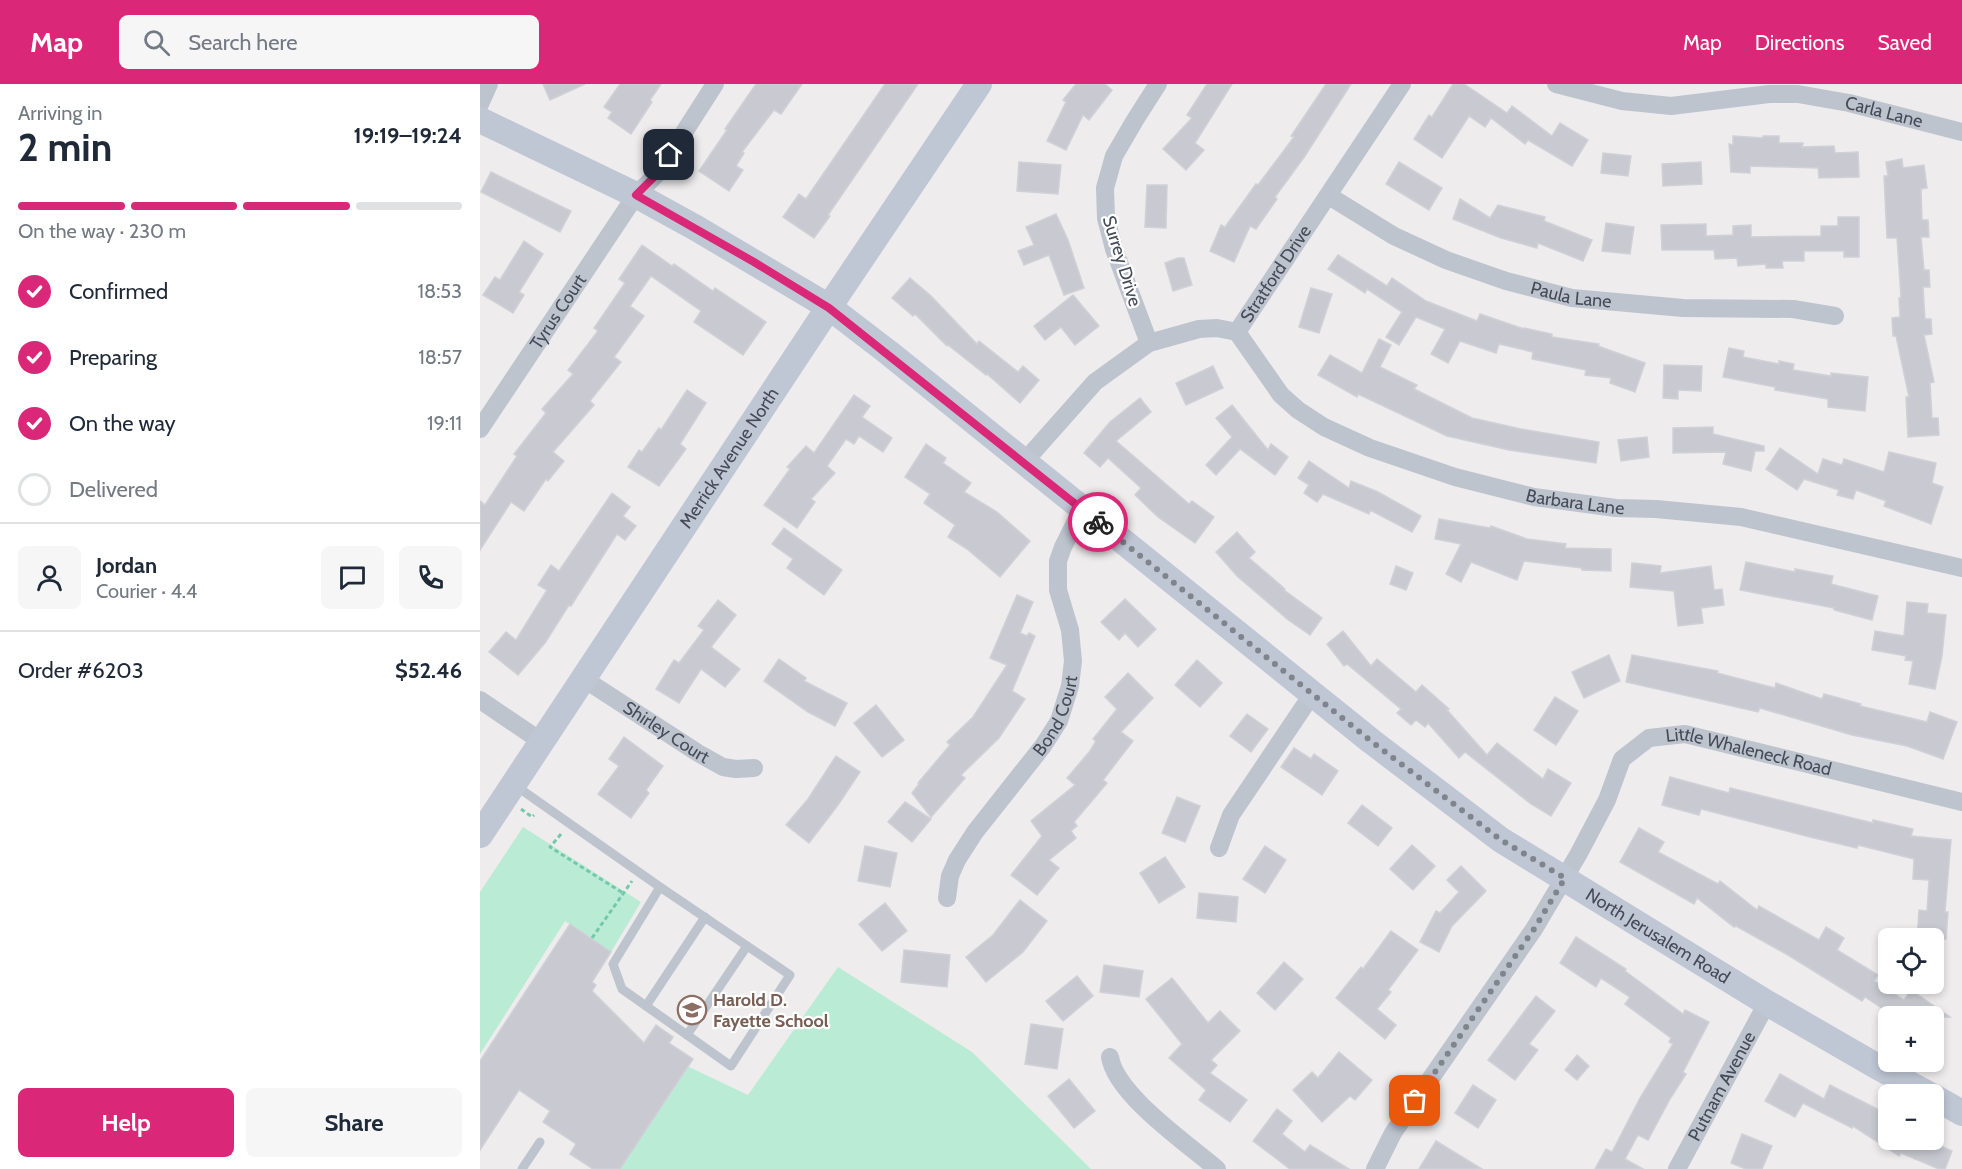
<!DOCTYPE html>
<html lang="en">
<head>
<meta charset="utf-8">
<style>
  :root { --surface:#fff; --page:#f6f6f7; --text:#1f2937; --muted:#747a83; --line:#e0e1e3; --accent:#db2777 }
  body { margin:0; font-family:Cabin,sans-serif; background:var(--page); color:var(--text); height:100vh; display:flex; flex-direction:column; font-size:22px; white-space:nowrap }
  * { box-sizing:border-box; margin:0 }
  p { font-size:20px; color:var(--muted) }
  .icon { flex:none; width:33px; height:33px; fill:none; stroke:currentColor; stroke-width:2; stroke-linecap:round; stroke-linejoin:round }
  .map { position:relative; flex:1; overflow:hidden }
  .drawer { display:flex; flex-direction:column; background:var(--surface); width:480px }
  .drawer>* { flex:none }
  .fabs { position:absolute; left:1398px; top:844px; display:grid; gap:12px }
  .fabs a { display:grid; place-items:center; width:66px; height:66px; border-radius:9px; background:var(--surface); box-shadow:0 3px 9px #0003; font-size:30px }
  .pin { position:absolute; display:grid; place-items:center; width:51px; height:51px; color:#fff; margin:-26px; border-radius:12px; box-shadow:0 3px 9px #0006 }
  .courier { position:absolute; display:grid; place-items:center; width:60px; height:60px; margin:-30px; border:4px solid #db2777; border-radius:50%; background:#fff; color:#222; box-shadow:0 2px 8px #0007 }
  .summary em { font-style:normal; font-weight:700 }
  .summary div { display:flex; flex-direction:column-reverse }
  .summary { display:flex; align-items:center; justify-content:space-between; height:102px; padding:0 18px }
  h1 { font-size:39px; font-weight:700; line-height:45px }
  .bar { display:grid; grid-template-columns:repeat(4,1fr); gap:9px 6px; align-content:center; height:72px; padding:0 18px }
  .bar i { height:8px; border-radius:4px; background:var(--line) }
  .bar .active { background:var(--accent) }
  .bar p { grid-column:span 4 }
  .line { display:flex; align-items:center; gap:15px; padding:0 18px; border-top:2px solid var(--line) }
  .line div { flex:1 }
  .round { display:grid; place-items:center; flex:none; width:63px; height:63px; border-radius:9px; background:var(--page) }
  ol { padding:0 18px; list-style:none }
  li { display:flex; align-items:center; gap:18px; height:66px }
  li p { margin-inline-start:auto }
  li .icon { padding:6px; border-radius:50%; background:var(--accent); color:#fff; stroke-width:4 }
  li:last-child { color:var(--muted) }
  li i { width:33px; height:33px; border:3px solid var(--line); border-radius:50% }
  .cta { display:flex; gap:12px; margin-top:auto; padding:12px 18px }
  .cta a { flex:1; height:69px; border-radius:9px; background:var(--accent); color:#fff; font-size:24px; font-weight:700; line-height:69px; text-align:center }
  .cta a+a { background:var(--page); color:var(--text) }
  header { display:flex; align-items:center; gap:36px; box-sizing:border-box; height:84px; padding:0 30px; background:var(--accent); color:#fff }
  header strong { font-size:28px }
  nav { display:flex; gap:33px; margin-inline-start:auto; font-size:21px }
  .search { width:420px; height:54px; background:var(--page); display:flex; align-items:center; gap:15px; box-sizing:border-box; padding:0 21px; border-radius:9px; color:var(--muted); font-size:22px }
  main { display:flex; flex:1; min-height:0 }
  .map>svg:first-child { display:block }
  .green { fill:#baecd5 }
  .building { fill:#c9cad1; stroke:#d0d1d7; stroke-width:1.5 }
  .lines { fill:none; stroke-linecap:round; stroke-linejoin:round }
  .path { stroke:#74c8ab; stroke-width:3; stroke-dasharray:4.5 3; stroke-linecap:butt }
  .service { stroke:#bdc4ce; stroke-width:9 }
  .minor { stroke:#bdc4ce; stroke-width:18 }
  .secondary { stroke:#bfc6d4; stroke-width:26 }
  .done { stroke:#80848c; stroke-width:6; stroke-dasharray:0 10.8 }
  .route { stroke:#db2777; stroke-width:8 }
  .labels { text-anchor:middle; dominant-baseline:central; stroke-width:4.5; stroke-linejoin:round; paint-order:stroke }
  .street-label { font-size:18px; fill:#454c58; stroke:#fff }
  .education-label { font-size:18px; font-weight:bold; fill:#785e54; stroke:#fff; text-anchor:start }
</style>
</head>
<body>
<header>
<strong>Map</strong>
<div class="search"><svg class="icon" aria-label="search" viewBox="0 0 24 24"><circle cx="10" cy="10" r="6"/><path d="M15 15l6 6"/></svg>Search here</div>
<nav><a>Map</a><a>Directions</a><a>Saved</a></nav>
</header>
<main>
<section class="drawer">
<div class="summary"><div><h1>2 min</h1><p>Arriving in</p></div><em>19:19–19:24</em></div>
<div class="bar"><i class="active"></i><i class="active"></i><i class="active"></i><i></i><p>On the way · 230 m</p></div>
<ol>
<li><svg class="icon" aria-label="check" viewBox="0 0 24 24"><path d="M5 12l5 5 9-10"/></svg>Confirmed<p>18:53</p></li>
<li><svg class="icon" aria-label="check" viewBox="0 0 24 24"><path d="M5 12l5 5 9-10"/></svg>Preparing<p>18:57</p></li>
<li><svg class="icon" aria-label="check" viewBox="0 0 24 24"><path d="M5 12l5 5 9-10"/></svg>On the way<p>19:11</p></li>
<li><i></i>Delivered</li>
</ol>
<div class="line" style="height:108px"><a class="round"><svg class="icon" aria-label="person" viewBox="0 0 24 24"><circle cx="12" cy="8" r="4"/><path d="M4 21q1-7 8-7t8 7"/></svg></a><div><b>Jordan</b><p>Courier · 4.4</p></div><a class="round"><svg class="icon" aria-label="chat" viewBox="0 0 24 24"><path d="M4 5h16v11H9l-5 4z"/></svg></a><a class="round"><svg class="icon" aria-label="phone" viewBox="0 0 24 24"><path d="M5 4h4l2 5-3 2q2 4 5 5l2-3 5 2v4C11 20 4 13 5 4z"/></svg></a></div>
<div class="line" style="height:78px"><div>Order #6203</div><b>$52.46</b></div>
<div class="cta"><a>Help</a><a>Share</a></div>
</section>
<div class="map">
<svg width="1482" height="1085" viewBox="0 0 1482 1085">
  <rect width="100%" height="100%" fill="#eeecec"/>
  <g class="green">
    <path d="M43,743l118,75 -30,50 -46,-31 -85,133v-162z"/>
    <path d="M358,883l134,85 119,117h-472l68,-103 61,29z"/>
  </g>
  <g class="building">
    <path d="M63,0h42l-35,16z"/>
    <path d="M140,0h41l-11,16 2,2 -21,32 -23,-16 4,-6 -8,-5z"/>
    <path d="M276,0h46l-21,30 -7,-4 -32,42 2,1 -8,13 7,4 -14,21 -30,-20 28,-41 -2,-1z"/>
    <path d="M405,0h33l-90,131 2,1 -16,22 -31,-21 16,-23 7,5z"/>
    <path d="M596,0h29l7,6 -23,30 -6,-5 -17,35 -19,-9 19,-39 -3,-2z"/>
    <path d="M727,0h25l-37,59 9,7 -18,20 -23,-21 29,-31 -5,-3z"/>
    <path d="M846,0h25l-46,72 -30,41 2,2 -21,30 -6,-3 -16,36 -24,-11 11,-26 4,2 31,-43 2,1 36,-48 -3,-1z"/>
    <path d="M973,0h11l43,29 5,-7 40,30 8,-13 28,17 -16,26 -44,-26 -3,4 -34,-26 -6,9 -16,-11 -27,42 -28,-19 15,-24 3,2z"/>
    <path d="M1253,52l30,2v-2h16v7h24l-1,4 32,-1 1,7 23,-1 1,25 -40,1 -1,-10 -68,-2v7l-19,-1 -2,-28 4,1z"/>
    <path d="M1123,69l28,3 -3,20 -27,-3z"/>
    <path d="M1422,75l1,9 21,-3 3,23 -6,1 1,31h6l1,17h-8l3,33h5l1,17h-7l2,32h6l1,15 -8,1 10,47 -4,1 2,35h6l1,17 -31,2 -2,-40h3l-13,-61h-3l-1,-18 8,-1 -1,-19h2l-4,-60h-10l-3,-62h4l-2,-14z"/>
    <path d="M539,78l42,3 -3,29 -41,-3z"/>
    <path d="M919,78l43,26 -13,22 -43,-26z"/>
    <path d="M1221,78l1,22 -39,2 -1,-22z"/>
    <path d="M11,88l80,39 -11,21 -79,-40z"/>
    <path d="M667,101h20l-1,43 -21,-1z"/>
    <path d="M980,115l30,19 8,-13 47,12 -1,4 48,19 -9,21 -45,-18 -1,5 -36,-10 -48,-19z"/>
    <path d="M576,130l12,26 16,48 -20,7 -15,-40 -25,10 -6,-14 16,-6 -8,-18z"/>
    <path d="M1358,133h21v40h-15v-6h-40v10h-22l1,7h-17v-4l-28,2 -1,-8 -22,1 -1,-9h-52l-1,-25 45,-1v12l27,-1v-9l18,-1v12l70,-1v-10h17z"/>
    <path d="M1126,139l28,4 -4,27 -28,-3z"/>
    <path d="M44,157l19,13 -24,38 5,3 -11,18 -30,-18 12,-18 5,3z"/>
    <path d="M162,161l30,21 2,-2 39,27 2,-3 51,34 -23,33 -49,-33 7,-11 -50,-35 -21,30 14,10 -30,41 7,5 -31,39 4,4 -41,47 11,9 -16,20 -2,-2 -22,32 -13,-9 -31,48v-49l5,4 32,-49 -3,-2 32,-41 -4,-4 31,-35 -5,-4 30,-39 -4,-3 31,-45 -6,-4z"/>
    <path d="M858,171l49,31 5,-8 34,23 51,20 3,-7 44,15v-1l28,6v3l47,7 -1,2 47,17 -10,29 -25,-9 1,-5 -26,-3 1,-5 -54,-11 1,-7 -34,-8 -3,9 -36,-12 -12,22 -17,-9 14,-25 -29,-12 -17,28 -13,-8 16,-25 -35,-23 -2,4 -37,-24z"/>
    <path d="M698,174h6l8,27 -19,6 -8,-28z"/>
    <path d="M430,194l21,18 46,48 2,-3 39,31 5,-6 16,14 -19,23 -33,-29 -1,1 -38,-30 -1,1 -32,-32 -2,2 -21,-18z"/>
    <path d="M831,204l21,6 -13,39 -20,-6z"/>
    <path d="M593,211l26,31 -24,19 -14,-18 -16,13 -11,-14z"/>
    <path d="M899,255l12,6 -11,22 37,18 -3,4 58,29 49,11 78,13 -3,21 -87,-13 -62,-14 -89,-42 -1,3 -39,-22 12,-20 32,18z"/>
    <path d="M1249,264l15,3 -1,6 36,7v-3l15,3 -1,6 38,6v-3l37,4 -3,34 -37,-4v-8l-53,-9v-3l-52,-10z"/>
    <path d="M1184,281l38,1 -1,25 -23,-1v9l-15,-1z"/>
    <path d="M733,282l10,22 -37,17 -10,-22z"/>
    <path d="M207,306l19,13 -26,41 6,5 -27,37 -31,-19 11,-17 3,2 17,-24 2,2z"/>
    <path d="M374,311l16,11 -8,11 30,21 -9,14 -24,-16 -5,8 -8,-5 -19,27 8,7 -24,26 4,3 -18,26 -33,-23 26,-36 -3,-2 19,-21 8,7z"/>
    <path d="M660,314l11,14 -35,29 73,63 3,-3 22,16 -19,26 -37,-26 -23,-22 6,-7 -33,-30 -8,9 -16,-14 26,-31z"/>
    <path d="M752,321l36,45 3,-6 17,13 -13,18 -35,-26 -24,26 -10,-10 26,-28 -16,-19z"/>
    <path d="M1233,343v7l51,12v5h-9l-4,20 -28,-7 3,-12 -53,1v-25z"/>
    <path d="M1167,353l2,20 -28,4 -3,-21z"/>
    <path d="M446,360l20,14 -3,5 28,20 -7,9 33,20 33,29 -30,36 -33,-28 -19,-12 7,-12 -31,-22 6,-9 -25,-17z"/>
    <path d="M1300,364l38,26 5,-15 19,6 2,-6 40,13 5,-20 47,11 -4,20 11,4 -12,37 -47,-18 2,-5 -30,-11 -3,9 -16,-4 2,-5 -35,-11 -7,11 -31,-21z"/>
    <path d="M829,377l40,27 2,-7 27,11 43,24 -9,16 -42,-22 -1,4 -46,-20 -6,8 -13,-9 5,-8 -11,-7z"/>
    <path d="M132,409l18,14 -7,9 13,10 -11,14 -8,-6 -46,72 -2,-1 -24,38 -27,32 -29,-23 17,-20 10,8 31,-50 -9,-5 13,-20 8,6z"/>
    <path d="M959,435l51,9 1,-2 36,13 39,5 -1,4 46,1v22l-29,-1v-2l-58,-7 -7,19 -46,-18 -10,20 -15,-8 15,-30 -26,-5z"/>
    <path d="M304,444l58,42 -18,25 -37,-27 6,-9 -21,-15z"/>
    <path d="M757,448l18,20 -6,6 36,31 -1,1 38,28 -12,17 -23,-16 -50,-43 -21,-24z"/>
    <path d="M1266,478l49,10v-3l38,7 -2,8 47,12 -6,24 -38,-10v-2l-94,-18z"/>
    <path d="M1152,479l29,3 -1,7 51,-7 3,24 8,-1 2,16 -23,3 2,15 -25,3 -4,-35 -44,-4z"/>
    <path d="M916,482l17,7 -7,17 -16,-6z"/>
    <path d="M537,511l16,7 -13,31 7,3 2,-3 6,3 -23,55 13,8 -26,39 -38,37 4,3 -34,39 -19,-24 7,-9 -1,-1 32,-38 -3,-3 26,-25 34,-52 -17,-7z"/>
    <path d="M645,515l31,30 -18,18 -13,-14 -6,7 -18,-18z"/>
    <path d="M238,516l18,15 -25,32 29,22 -15,18 -24,-18 -22,34 -23,-14 18,-29 5,3 25,-33 -6,-4z"/>
    <path d="M1427,518l21,2 -1,9 19,2 -4,41 -7,33 -26,-5 4,-23 -8,-1 1,-4 -34,-6 3,-19 29,5z"/>
    <path d="M863,547l28,35 6,-7 39,33 6,-7 27,24 -2,1 40,45 10,-12 46,36 5,-10 23,14 -20,33 -20,-12 -66,-52 -6,6 -31,-35 -3,4 -9,-7 -5,5 -14,-12 4,-4 -54,-45 -3,2 -17,-22z"/>
    <path d="M1129,571l11,26 -36,17 -12,-26z"/>
    <path d="M1152,571l86,16 -1,2 58,15 1,-5 46,16 2,-5 37,10 -1,2 67,16 3,-10 27,10 -14,37 -36,-13 -55,-11 -92,-27 -2,4 -132,-30z"/>
    <path d="M299,575l27,19 -2,3 43,22 -12,23 -27,-14 -44,-31z"/>
    <path d="M717,576l25,23 -22,24 -25,-22z"/>
    <path d="M648,589l25,25 -32,34 12,9 -30,39 4,3 -33,39 3,4 -6,5 5,7 -27,22 10,8 -22,27 -26,-20 31,-39 -11,-15 44,-36 -8,-7 23,-27 6,-10 -3,-2 24,-30 -12,-12z"/>
    <path d="M1075,613l23,14 -22,34 -22,-15z"/>
    <path d="M396,621l28,35 -22,17 -28,-34z"/>
    <path d="M767,630l21,15 -17,23 -21,-16z"/>
    <path d="M144,653l39,29 -17,24 3,3 -18,25 -33,-24 21,-28 -10,-7z"/>
    <path d="M814,664l17,11 3,-5 24,17 -16,24 -41,-28z"/>
    <path d="M356,672l24,16 -22,33 -29,38 -23,-18 22,-26z"/>
    <path d="M1190,693l59,16 1,-5 143,35v-3l40,9 -2,7 40,4 -6,72h3l-2,27h-29l2,-29 8,1 2,-31 -16,-1 1,-20 -56,-14 -1,3 -47,-11 -109,-28 -2,6 -37,-10z"/>
    <path d="M697,713l23,9 -15,36 -23,-9z"/>
    <path d="M425,718l26,17 -19,23 -24,-20z"/>
    <path d="M882,721l30,23 -14,18 -30,-23z"/>
    <path d="M1159,744l25,14 -6,10 60,32 2,-3 37,29 2,-4 60,34 7,-13 18,11 -7,12 41,25 -4,6 30,19 7,-10 39,27h-55l-30,-20 -3,4 -74,-46 -52,-29 -2,1 -37,-29 -3,6 -74,-42z"/>
    <path d="M932,761l23,21 -22,24 -23,-21z"/>
    <path d="M385,762l32,7 -7,34 -32,-6z"/>
    <path d="M785,762l21,14 -21,33 -22,-14z"/>
    <path d="M685,773l20,30 -26,16 -19,-30z"/>
    <path d="M981,782l25,25 -34,35 -13,26 -19,-10 16,-31 4,2 19,-21 -12,-12z"/>
    <path d="M719,809l39,4 -2,25 -39,-4z"/>
    <path d="M540,816l27,21 -24,31 -37,30 -20,-25 27,-22z"/>
    <path d="M405,819l22,28 -25,20 -23,-27z"/>
    <path d="M90,840l41,28 -19,30 4,3 -4,6 52,52 12,-18 17,12 -4,6 24,16 -73,110h-27l-23,-15 6,-10 -33,-22 7,-11 -31,-21 -39,60v-89z"/>
    <path d="M911,847l27,19 -30,40 3,2 -14,17 19,16 -11,14 -49,-41 25,-31 2,2z"/>
    <path d="M1096,853l50,32 -1,2 58,43 2,-4 24,12 -26,50 3,2 -16,25 -22,41 -10,-5 -13,24 18,10h-48l11,-20 6,3 28,-54 33,-54 -4,-2 2,-4 -46,-34 5,-7 -29,-19 -5,9 -36,-24z"/>
    <path d="M424,866l46,5 -3,32 -46,-5z"/>
    <path d="M804,878l19,17 -28,31 -18,-17z"/>
    <path d="M624,881l39,6 -4,26 -39,-5z"/>
    <path d="M597,892l16,20 -30,25 -17,-20z"/>
    <path d="M692,894l36,45 12,-12 20,20 -29,29 6,5 -7,8 37,27 -17,22 -31,-22 7,-10 -37,-32 13,-14 -36,-45z"/>
    <path d="M1056,912l19,15 -26,33 9,6 -23,30 -27,-20z"/>
    <path d="M551,940l32,5 -6,40 -32,-5z"/>
    <path d="M859,968l33,28 -17,20 -5,-4 -28,26 -29,-32 19,-18 6,6z"/>
    <path d="M1097,971l12,11 -12,14 -12,-10z"/>
    <path d="M1300,990l44,25 6,-14 51,26 7,5v24h38l26,11 -7,18h-6l-38,-16 -2,3 -46,-30 -1,2 -49,-25 -8,14 -30,-16z"/>
    <path d="M589,995l26,32 -21,17 -26,-32z"/>
    <path d="M993,1001l23,15 -18,28 -23,-15z"/>
    <path d="M797,1025l15,12 -10,13 23,18 5,-7 39,24h-59l-37,-28z"/>
    <path d="M1262,1050l30,12 -10,23h-16l-15,-6z"/>
    <path d="M956,1057l46,28h-63z"/>
  </g>
  <g class="lines">
    <g class="path">
      <path d="M41,725l11,8 2,-2"/>
      <path d="M81,750l-11,13 73,46"/>
      <path d="M112,854l40,-57"/>
    </g>
    <g class="service">
      <path d="M36,702l144,101 -47,77 9,25 109,77 59,-91 -130,-88"/>
      <path d="M166,922l59,-89"/>
      <path d="M207,951l60,-89"/>
      <path d="M42,1085l18,-27"/>
    </g>
    <g class="minor">
      <path id="s1" d="M1076,0l66,17 49,5 98,-12h29l51,9 113,29"/>
      <path d="M0,20l9,-20"/>
      <path id="s2" d="M849,112l65,40 52,24 60,21 66,17 111,10 110,1 42,7"/>
      <path id="s3" d="M757,248l44,63 17,15 26,17 46,21 85,29 79,20 82,11 40,1 85,8 221,51"/>
      <path id="s4" d="M757,248l165,-248"/>
      <path d="M669,259l-35,-94 -8,-31 -1,-30 9,-32 21,-36 23,-36"/>
      <path id="s5" d="M0,345l156,-234 22,-22 57,-89"/>
      <path d="M544,378l71,-80 54,-39 50,-14 18,-1 20,4"/>
      <path id="s6" d="M104,595l114,74 25,14 13,2 18,-1"/>
      <path d="M0,616l62,42"/>
      <path d="M739,764l12,-33 82,-122"/>
      <path id="s7" d="M467,814l3,-22 7,-16 18,-28 68,-86 16,-25 11,-35 3,-25 -3,-31 -12,-40v-29l5,-14 19,-38"/>
      <path d="M630,973c6,38 78,87 107,112"/>
      <path id="s8" d="M895,1085l18,-36 141,-204 44,-74 29,-55 15,-41 27,-21 36,-4 277,68"/>
      <path id="s9" d="M1197,1085l90,-166"/>
    </g>
    <g class="secondary">
      <path id="s10" d="M0,36l156,75 60,33 133,79 60,46 482,388 130,99 266,163 111,64 52,28"/>
      <path id="s11" d="M0,751l349,-528 150,-223"/>
      <path d="M1454,1013l28,16"/>
    </g>
  </g>
  <g class="lines">
    <path class="done" d="M618,438l273,219 130,99 64,38 -31,51 -119,172"/>
    <path class="route" d="M189,71l-11,18 -22,22 118,67 75,46 269,214"/>
  </g>
  <defs>
    <g id="school-ring" transform="scale(1.5)"><circle r="9.5" fill="#fff" stroke="#8d6e63" stroke-width="1.5"/><path d="M0-5L7-2L0 1L-7-2ZM-4 1L0 2.5L4 1V4Q0 6-4 4Z" fill="#8d6e63"/></g>
  </defs>
  <g fill-rule="evenodd">
    <use href="#school-ring" x="212" y="926"/>
  </g>
  <g class="labels">
    <g class="street-label">
      <text stroke="none"><textPath href="#s1" startOffset="333">Carla Lane</textPath></text>
      <text transform="translate(642 177) rotate(73)">Surrey Drive</text>
      <text stroke="none"><textPath href="#s4" startOffset="70">Stratford Drive</textPath></text>
      <text stroke="none"><textPath href="#s2" startOffset="264">Paula Lane</textPath></text>
      <text stroke="none"><textPath href="#s5" startOffset="141">Tyrus Court</textPath></text>
      <text stroke="none"><textPath href="#s11" startOffset="452">Merrick Avenue North</textPath></text>
      <text stroke="none"><textPath href="#s3" startOffset="394">Barbara Lane</textPath></text>
      <text stroke="none"><textPath href="#s7" startOffset="216">Bond Court</textPath></text>
      <text stroke="none"><textPath href="#s6" startOffset="98">Shirley Court</textPath></text>
      <text stroke="none"><textPath href="#s8" startOffset="616">Little Whaleneck Road</textPath></text>
      <text stroke="none"><textPath href="#s10" startOffset="1438">North Jerusalem Road</textPath></text>
      <text stroke="none"><textPath href="#s9" startOffset="94">Putnam Avenue</textPath></text>
    </g>
    <g class="education-label">
      <text x="233" y="916">Harold D.<tspan x="233" dy="21">Fayette School</tspan></text>
    </g>
  </g>
</svg>
<div class="fabs">
<a><svg class="icon" aria-label="locate" viewBox="0 0 24 24"><circle cx="12" cy="12" r="6"/><path d="M12 2v4M12 18v4M2 12h4M18 12h4"/></svg></a>
<a>+</a>
<a>−</a>
</div>
<div class="pin" style="left:935px;top:1017px;background:#ea580c"><svg class="icon" aria-label="bag" viewBox="0 0 24 24"><path d="M5 8h14l-1 12H6zM9 8a3 3 0 0 1 6 0"/></svg></div>
<div class="pin" style="left:189px;top:71px;background:#1f2937"><svg class="icon" aria-label="home" viewBox="0 0 24 24"><path d="M3 11l9-7 9 7M6 9v11h12V9"/></svg></div>
<div class="courier" style="left:618px;top:438px"><svg class="icon" aria-label="bike" viewBox="0 0 24 24"><circle cx="6" cy="16" r="4"/><circle cx="18" cy="16" r="4"/><path d="M6 16l4-8h5l3 8M10 8l3 8H6M13 5h3"/></svg></div>
</div>
</main>
</body>
</html>
